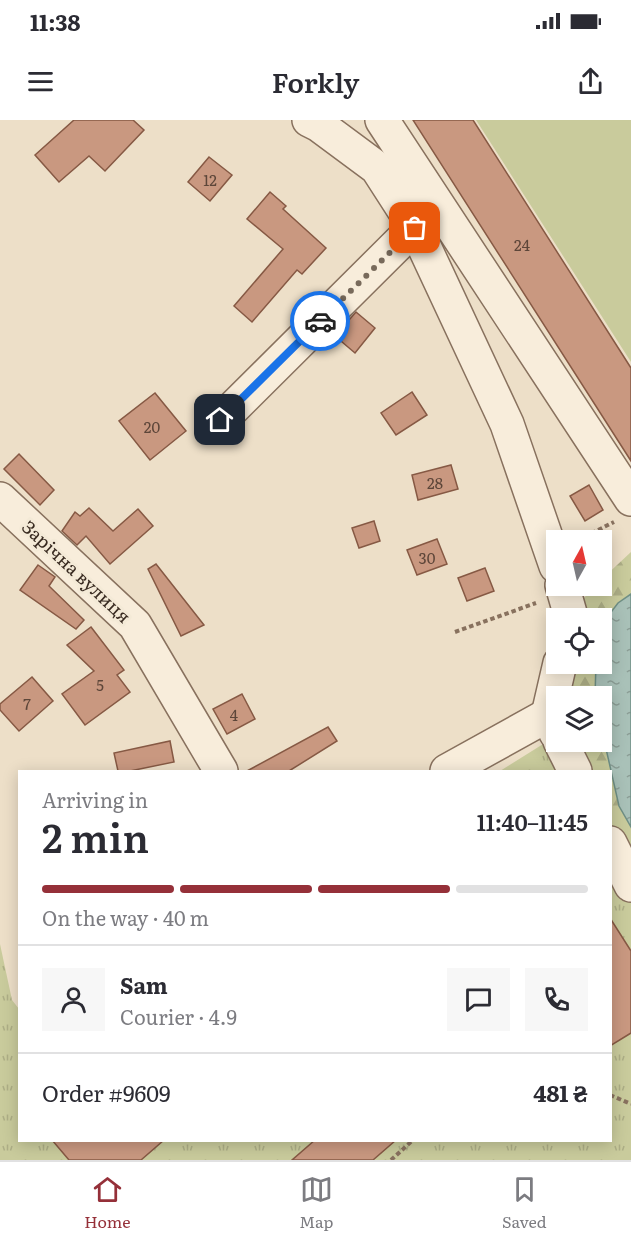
<!DOCTYPE html>
<html lang="en">
<head>
<meta charset="utf-8">
<style>
  :root { --surface:#fff; --page:#f7f7f7; --text:#2b2b33; --muted:#7c7c81; --line:#e1e1e2; --accent:#953039 }
  body { margin:0; font-family:Literata,serif; background:var(--page); color:var(--text); height:100vh; display:flex; flex-direction:column; font-size:22px; white-space:nowrap }
  * { box-sizing:border-box; margin:0 }
  p { font-size:20px; color:var(--muted) }
  .icon { flex:none; width:33px; height:33px; fill:none; stroke:currentColor; stroke-width:2; stroke-linecap:round; stroke-linejoin:round }
  .map { position:relative; flex:1; overflow:hidden }
  .details { position:absolute; left:18px; top:650px; width:594px; height:372px; display:flex; flex-direction:column; background:var(--surface); border-radius:0px; box-shadow:0 3px 15px #0003 }
  .details>* { flex:none }
  .needle { width:39px; rotate:8deg }
  .fabs { position:absolute; left:546px; top:410px; display:grid; gap:12px }
  .fabs a { display:grid; place-items:center; width:66px; height:66px; border-radius:0px; background:var(--surface); box-shadow:0 3px 15px #0003; font-size:30px }
  .pin { position:absolute; display:grid; place-items:center; width:51px; height:51px; color:#fff; margin:-26px; border-radius:12px; box-shadow:0 3px 9px #0006 }
  .courier { position:absolute; display:grid; place-items:center; width:60px; height:60px; margin:-30px; border:4px solid #1a73e8; border-radius:50%; background:#fff; color:#222; box-shadow:0 2px 8px #0007 }
  .overview em { font-style:normal; font-weight:600 }
  .overview div { display:flex; flex-direction:column-reverse }
  .overview { display:flex; align-items:center; justify-content:space-between; height:102px; padding:0 24px }
  h1 { font-size:39px; font-weight:600; line-height:45px }
  .bar { display:grid; grid-template-columns:repeat(4,1fr); gap:9px 6px; align-content:center; height:72px; padding:0 24px }
  .bar i { height:8px; border-radius:4px; background:var(--line) }
  .bar .selected { background:var(--accent) }
  .bar p { grid-column:span 4 }
  .line { display:flex; align-items:center; gap:15px; padding:0 24px; border-top:2px solid var(--line) }
  .line div { flex:1 }
  .round { display:grid; place-items:center; flex:none; width:63px; height:63px; border-radius:0px; background:var(--page) }
  .status { display:flex; justify-content:space-between; align-items:center; height:42px; padding:0 30px; background:var(--surface); direction:ltr }
  .status svg { height:16px; fill:currentColor }
  header { display:flex; justify-content:space-between; align-items:center; height:78px; padding:0 24px; background:var(--surface); font-size:27px; font-weight:600 }
  .tab-bar { display:flex; justify-content:space-around; align-items:center; height:84px; border-top:2px solid var(--line); background:var(--surface); font-size:16px; color:var(--muted) }
  .tab-bar a { display:grid; justify-items:center; gap:3px }
  .tab-bar .selected { color:var(--accent) }
  .map>svg:first-child { display:block }
  .grass { fill:#c9cb9c }
  .forest { fill:url(#forest-firs) }
  .park { fill:url(#park-tufts) }
  .water { fill:url(#water-ripples); stroke:#6f8f85; stroke-width:1.5 }
  .building { fill:#c99880; stroke:#865944; stroke-width:1.5 }
  .lines { fill:none; stroke-linecap:round; stroke-linejoin:round }
  .minor-casing { stroke:#88715e; stroke-width:36 }
  .path { stroke:#88715e; stroke-width:4; stroke-dasharray:4.5 3; stroke-linecap:butt }
  .minor { stroke:#f8eddb; stroke-width:33 }
  .done { stroke:#786a5b; stroke-width:6; stroke-dasharray:0 10.8 }
  .route { stroke:#1a73e8; stroke-width:8 }
  .labels { text-anchor:middle; dominant-baseline:central; stroke-width:6; stroke-linejoin:round; paint-order:stroke }
  .number-label { font-size:15px; fill:#5d4639 }
  .street-label { font-size:18px; fill:#392b21; stroke:#f4ead7 }
</style>
</head>
<body>
<div class="status"><b>11:38</b><svg viewBox="0 0 49 12"><path d="M0 12V9h3v3zM5 12V6h3v6zM10 12V3h3v9zM15 12V0h3v12zM26 1h20v11H26zM47 4h2v5h-2z"/></svg></div>
<header><svg class="icon" aria-label="menu" viewBox="0 0 24 24"><path d="M4 6h16M4 12h16M4 18h16"/></svg>Forkly<svg class="icon" aria-label="share" viewBox="0 0 24 24"><path d="M12 15V3M7 8l5-5 5 5M5 13v7h14v-7"/></svg></header>
<div class="map">
<svg width="631" height="1040" viewBox="0 0 631 1040">
  <defs>
    <pattern id="forest-firs" width="22" height="20" patternUnits="userSpaceOnUse" patternTransform="scale(1.5)"><rect width="22" height="20" fill="#c9cb9c"/><path d="M5 1l3.5 6h-7zM16 11l3.5 6h-7z" fill="#adae86"/></pattern>
    <pattern id="park-tufts" width="24" height="20" patternUnits="userSpaceOnUse" patternTransform="scale(1.5)"><rect width="24" height="20" fill="#c9cb9c"/><path d="M3 7l-1-3M5 7V3M7 7l1-3M15 17l-1-3M17 17v-4M19 17l1-3" fill="none" stroke="#adae86"/></pattern>
    <pattern id="water-ripples" width="26" height="14" patternUnits="userSpaceOnUse" patternTransform="scale(1.5)"><rect width="26" height="14" fill="#a9c1b8"/><path d="M2 4q2-2 4 0t4 0M15 11q2-2 4 0t4 0" fill="none" stroke="#8b9d95"/></pattern>
  </defs>
  <rect width="100%" height="100%" fill="#eddfc8"/>
  <path class="grass" d="M476,0h155v242z"/>
  <g class="forest">
    <path d="M631,432v42l-13,9 -16,21v-6h-33l1,-5 26,-28h6v-6z"/>
    <path d="M560,543h36l-1,33h-39z"/>
    <path d="M602,611l17,75 12,21v58l-20,-42 -1,-72h-35l-15,-30h42z"/>
  </g>
  <g class="park">
    <path d="M556,616l19,35h-75z"/>
    <path d="M611,723l20,42v275h-631v-216l12,56 7,9 1,131h590z"/>
  </g>
  <path class="water" d="M631,474v233l-12,-21 -17,-75v-35h-7l1,-33h6v-39l16,-21z"/>
  <g class="building">
    <path d="M74,0h59l11,10 -39,41 -16,-15 -30,26 -24,-27z"/>
    <path d="M413,0h60l158,248v93z"/>
    <path d="M209,37l23,18 -22,26 -22,-19z"/>
    <path d="M270,72l16,14 -3,3 43,39 -24,26 -5,-4 -45,52 -18,-16 49,-57 -36,-30z"/>
    <path d="M356,192l19,16 -20,25 -20,-17z"/>
    <path d="M412,272l15,23 -31,20 -15,-22z"/>
    <path d="M155,273l31,38 -36,29 -31,-39z"/>
    <path d="M19,334l35,36 -14,15 -36,-36z"/>
    <path d="M451,345l7,24 -40,11 -6,-25z"/>
    <path d="M589,365l14,25 -18,11 -15,-25z"/>
    <path d="M89,388l24,23 25,-22 15,17 -43,38 -24,-28 -9,9 -15,-14 13,-19 5,4z"/>
    <path d="M374,401l6,20 -21,7 -7,-20z"/>
    <path d="M437,419l10,25 -30,11 -10,-25z"/>
    <path d="M156,444l48,61 -23,11 -33,-67z"/>
    <path d="M38,445l17,12 -6,9 35,34 -8,9 -56,-39z"/>
    <path d="M485,448l9,23 -27,10 -9,-23z"/>
    <path d="M91,507l33,43 -7,5 13,17 -45,33 -23,-31 32,-23 -27,-26z"/>
    <path d="M32,557l21,24 -34,30 -19,-21v-6z"/>
    <path d="M242,574l13,25 -28,15 -14,-25z"/>
    <path d="M328,607l9,14 -48,30h-42z"/>
    <path d="M170,621l4,21 -44,9h-12l-4,-18z"/>
    <path d="M610,798l21,33v82l-21,13z"/>
    <path d="M52,1020h112l-23,20h-72z"/>
    <path d="M315,1020h81l-23,20h-81z"/>
  </g>
  <g class="lines">
    <g class="minor-casing">
      <g id="minor">
        <path d="M309,0l10,5 58,43 38,59 92,197 49,142"/>
        <path d="M382,0l249,379"/>
        <path d="M220,301l195,-194"/>
        <path d="M0,379l135,126 86,146"/>
        <path d="M562,465l8,28 -1,5"/>
        <path d="M556,613l-8,-18 12,-52"/>
        <path d="M560,621l15,30"/>
        <path d="M447,651l101,-56"/>
        <path d="M610,723l21,42"/>
      </g>
    </g>
    <g class="path">
      <path d="M578,420l36,-18"/>
      <path d="M455,512l81,-29"/>
      <path d="M610,975l21,9"/>
      <path d="M391,1040l22,-20"/>
    </g>
    <use href="#minor" class="minor"/>
  </g>
  <g class="lines">
    <path class="done" d="M320,201l95,-93"/>
    <path class="route" d="M220,300l100,-99"/>
  </g>
  <g class="labels">
    <g class="number-label">
      <text x="210" y="59">12</text>
      <text x="522" y="124">24</text>
      <text x="152" y="306">20</text>
      <text x="435" y="362">28</text>
      <text x="427" y="437">30</text>
      <text x="100" y="564">5</text>
      <text x="27" y="583">7</text>
      <text x="234" y="594">4</text>
    </g>
    <g class="street-label">
      <text transform="translate(77 451) rotate(43)">Зарічна вулиця</text>
    </g>
  </g>
</svg>
<div class="fabs">
<a><svg class="needle" viewBox="-14 -14 28 28"><path d="M0-13l5 13h-10z" fill="#e53935"/><path d="M0 13l5-13h-10z" fill="#7c7c81"/></svg></a>
<a><svg class="icon" aria-label="locate" viewBox="0 0 24 24"><circle cx="12" cy="12" r="6"/><path d="M12 2v4M12 18v4M2 12h4M18 12h4"/></svg></a>
<a><svg class="icon" aria-label="layers" viewBox="0 0 24 24"><path d="M12 4l9 5-9 5-9-5zM3 14l9 5 9-5"/></svg></a>
</div>
<div class="pin" style="left:415px;top:108px;background:#ea580c"><svg class="icon" aria-label="bag" viewBox="0 0 24 24"><path d="M5 8h14l-1 12H6zM9 8a3 3 0 0 1 6 0"/></svg></div>
<div class="pin" style="left:220px;top:300px;background:#1f2937"><svg class="icon" aria-label="home" viewBox="0 0 24 24"><path d="M3 11l9-7 9 7M6 9v11h12V9"/></svg></div>
<div class="courier" style="left:320px;top:201px"><svg class="icon" aria-label="car" viewBox="0 0 24 24"><path d="M5 17H2v-5l4-1 3-4h7l3 4 3 1v5h-3M9 17h6M6 11h13"/><circle cx="7" cy="17" r="2"/><circle cx="17" cy="17" r="2"/></svg></div>
<section class="details">
<div class="overview"><div><h1>2 min</h1><p>Arriving in</p></div><em>11:40–11:45</em></div>
<div class="bar"><i class="selected"></i><i class="selected"></i><i class="selected"></i><i></i><p>On the way · 40 m</p></div>
<div class="line" style="height:108px"><a class="round"><svg class="icon" aria-label="person" viewBox="0 0 24 24"><circle cx="12" cy="8" r="4"/><path d="M4 21q1-7 8-7t8 7"/></svg></a><div><b>Sam</b><p>Courier · 4.9</p></div><a class="round"><svg class="icon" aria-label="chat" viewBox="0 0 24 24"><path d="M4 5h16v11H9l-5 4z"/></svg></a><a class="round"><svg class="icon" aria-label="phone" viewBox="0 0 24 24"><path d="M5 4h4l2 5-3 2q2 4 5 5l2-3 5 2v4C11 20 4 13 5 4z"/></svg></a></div>
<div class="line" style="height:78px"><div>Order #9609</div><b>481 ₴</b></div>
</section>
</div>
<nav class="tab-bar">
<a class="selected"><svg class="icon" aria-label="home" viewBox="0 0 24 24"><path d="M3 11l9-7 9 7M6 9v11h12V9"/></svg>Home</a>
<a><svg class="icon" aria-label="map" viewBox="0 0 24 24"><path d="M3 6l6-2 6 2 6-2v14l-6 2-6-2-6 2zM9 4v14M15 6v14"/></svg>Map</a>
<a><svg class="icon" aria-label="saved" viewBox="0 0 24 24"><path d="M7 4h10v16l-5-4-5 4z"/></svg>Saved</a>
</nav>
</body>
</html>
